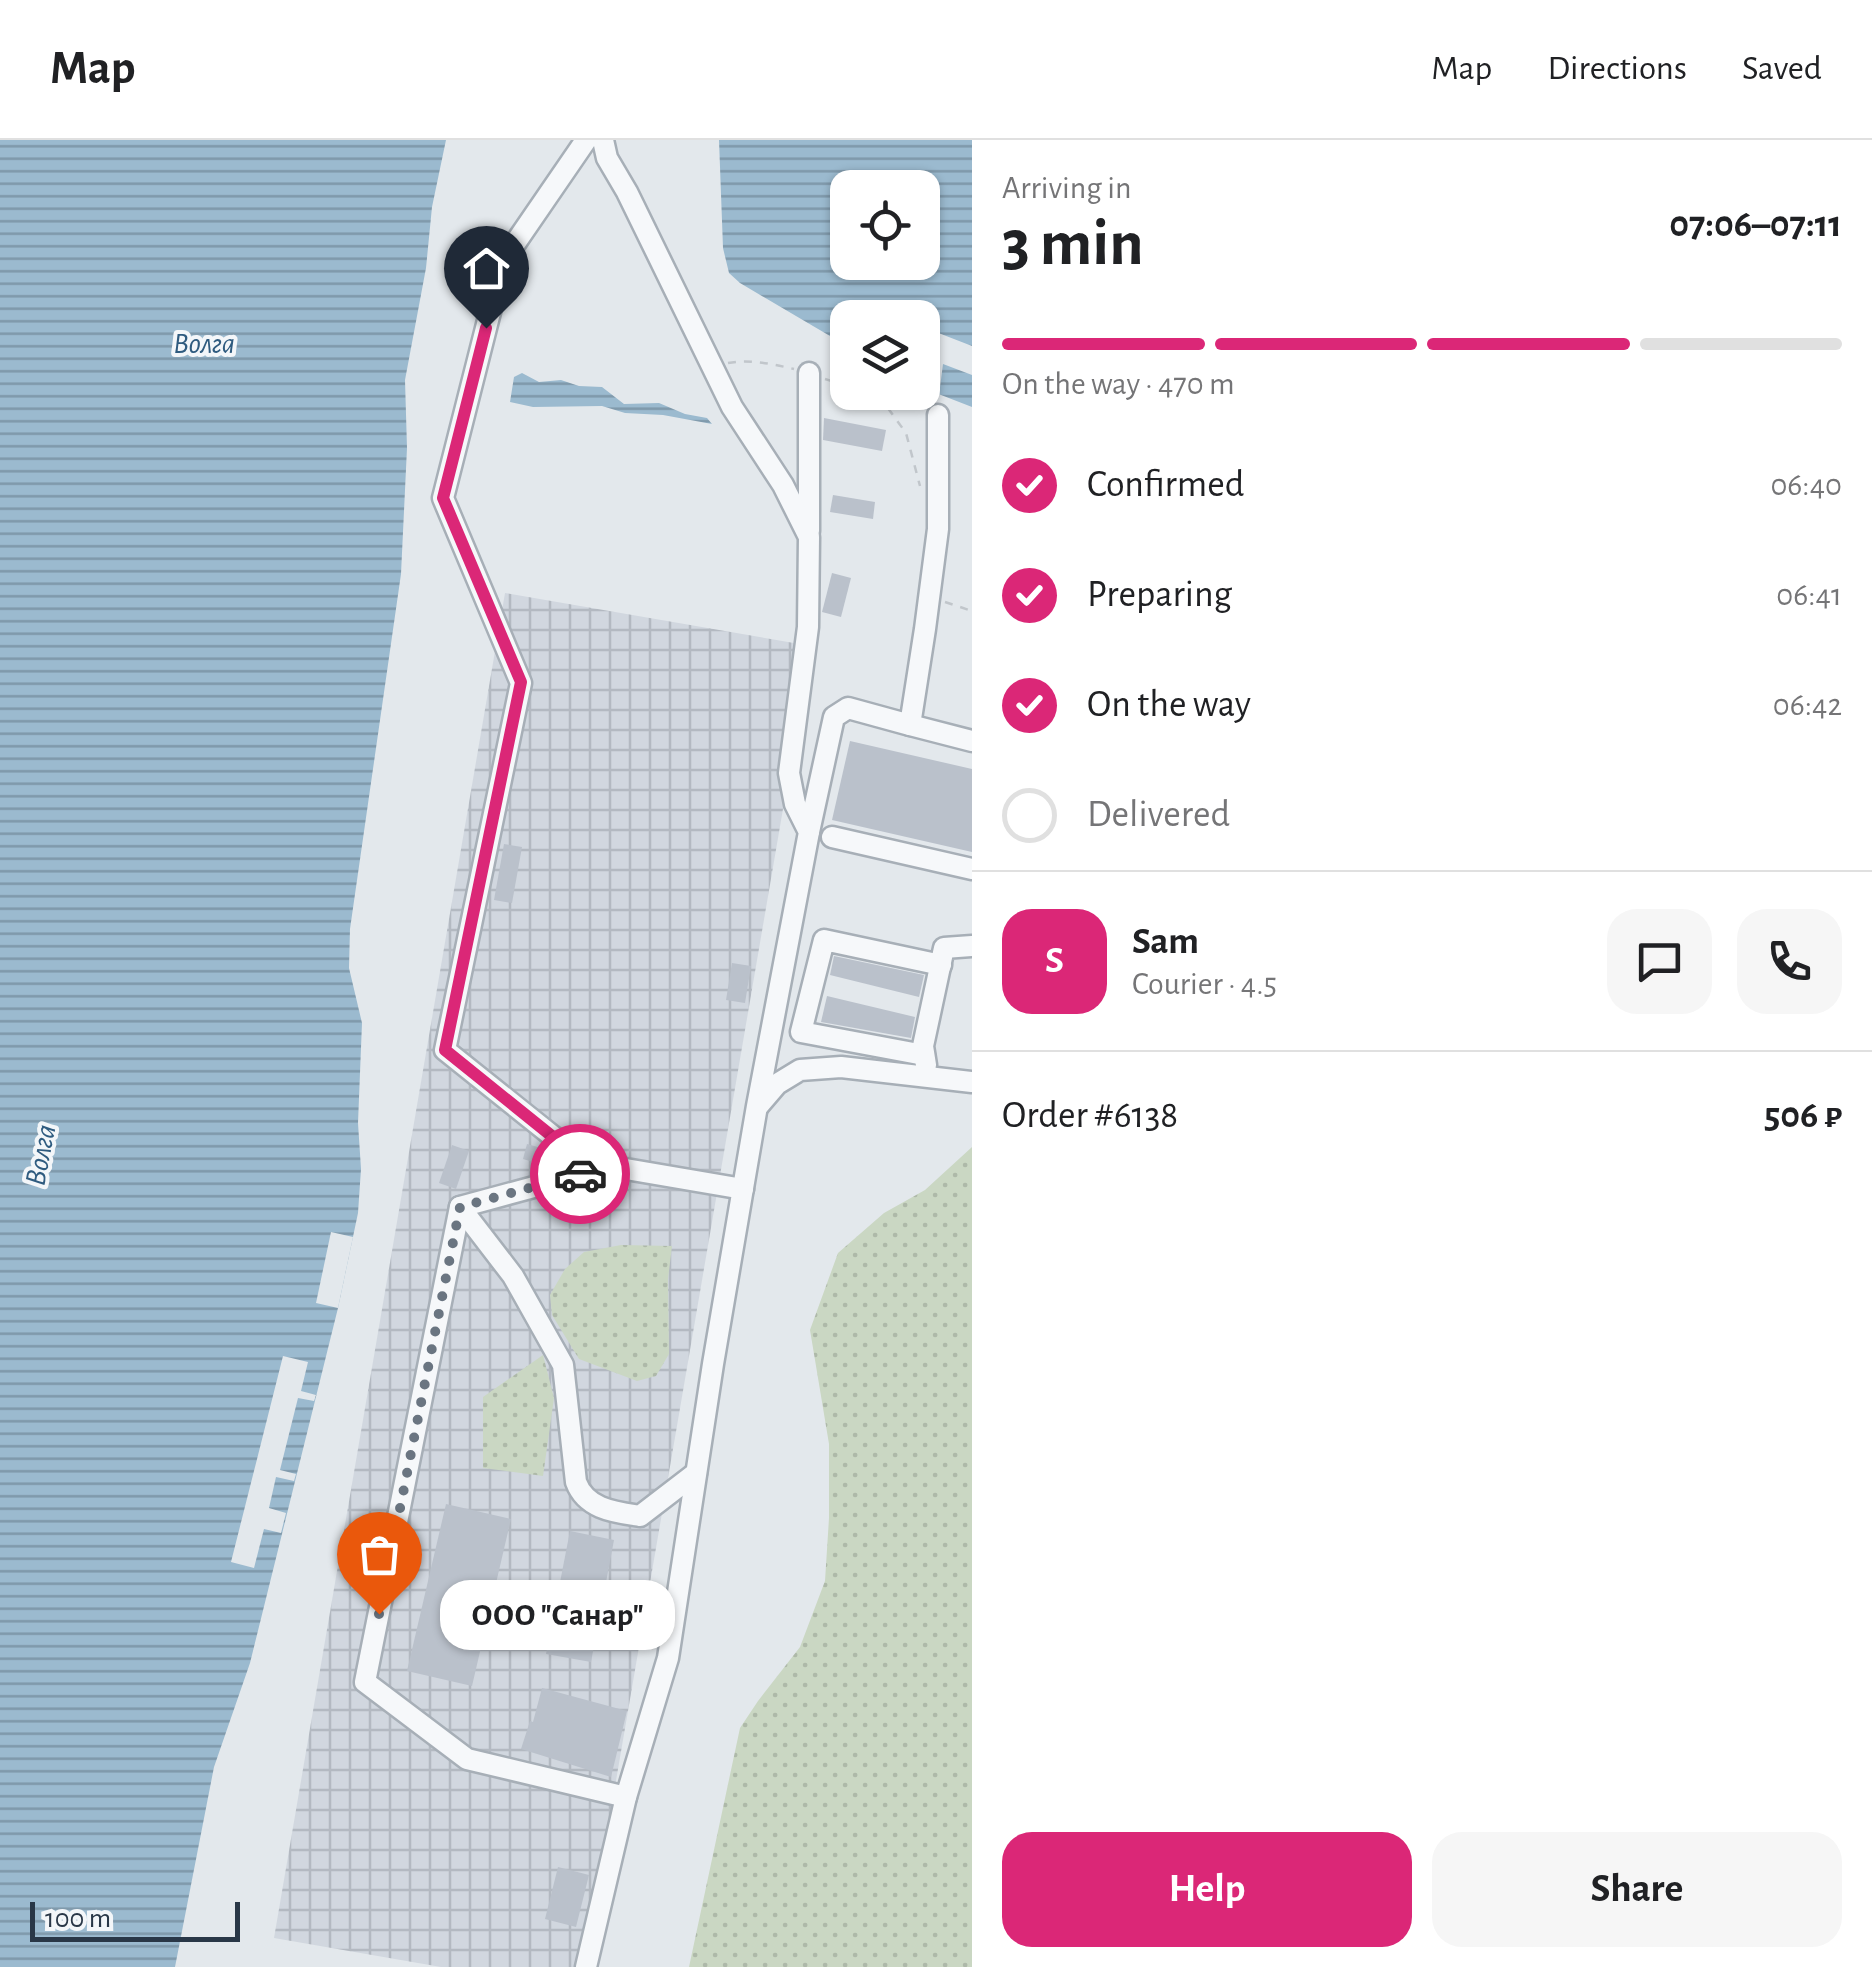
<!DOCTYPE html>
<html lang="en">
<head>
<meta charset="utf-8">
<style>
  :root { --surface:#fff; --page:#f6f6f6; --text:#202124; --muted:#757577; --line:#e0e0e0; --accent:#db2777 }
  body { margin:0; font-family:"Alegreya Sans",sans-serif; background:var(--page); color:var(--text); height:100vh; display:flex; flex-direction:column; font-size:38px; white-space:nowrap }
  * { box-sizing:border-box; margin:0 }
  p { font-size:32px; color:var(--muted) }
  .icon { flex:none; width:55px; height:55px; fill:none; stroke:currentColor; stroke-width:2; stroke-linecap:round; stroke-linejoin:round }
  .map { position:relative; flex:1; overflow:hidden }
  .drawer { display:flex; flex-direction:column; background:var(--surface); width:900px }
  .drawer>* { flex:none }
  .tools { position:absolute; left:830px; top:30px; display:grid; gap:20px }
  .tools a { display:grid; place-items:center; width:110px; height:110px; border-radius:20px; background:var(--surface); box-shadow:0 2px 8px #0004; font-size:50px }
  .scale { position:absolute; left:30px; bottom:25px; width:210px; box-sizing:border-box; padding-left:10px; border:5px solid #293747; border-top:0; font-size:28px; line-height:35px; white-space:nowrap; color:#293747; -webkit-text-stroke:8px #f3f6f9; paint-order:stroke }
  .pin { position:absolute; display:grid; place-items:center; width:85px; height:85px; color:#fff; margin:-102px -42px; border-radius:50% 50% 50% 0; rotate:-45deg; box-shadow:0 0 10px #0007 }
  .pin .icon { rotate:45deg }
  .courier { position:absolute; display:grid; place-items:center; width:100px; height:100px; margin:-50px; border:8px solid #db2777; border-radius:50%; background:#fff; color:#222; box-shadow:0 2px 12px #0007 }
  .bubble { position:absolute; height:70px; border-radius:30px; background:var(--surface); box-shadow:0 2px 8px #0004; font-size:32px; font-weight:600; line-height:70px; text-align:center }
  .headline em { font-style:normal; font-weight:600 }
  .headline div { display:flex; flex-direction:column-reverse }
  .headline { display:flex; align-items:center; justify-content:space-between; height:170px; padding:0 30px }
  h1 { font-size:65px; font-weight:600; line-height:75px }
  .bar { display:grid; grid-template-columns:repeat(4,1fr); gap:15px 10px; align-content:center; height:120px; padding:0 30px }
  .bar i { height:12px; border-radius:8px; background:var(--line) }
  .bar .on { background:var(--accent) }
  .bar p { grid-column:span 4 }
  .line { display:flex; align-items:center; gap:25px; padding:0 30px; border-top:2px solid var(--line) }
  .line div { flex:1 }
  .round { display:grid; place-items:center; flex:none; width:105px; height:105px; border-radius:30px; background:var(--page) }
  ol { padding:0 30px; list-style:none }
  li { display:flex; align-items:center; gap:30px; height:110px }
  li p { margin-inline-start:auto }
  li .icon { padding:10px; border-radius:50%; background:var(--accent); color:#fff; stroke-width:4 }
  li:last-child { color:var(--muted) }
  li i { width:55px; height:55px; border:5px solid var(--line); border-radius:50% }
  .button { display:flex; gap:20px; margin-top:auto; padding:20px 30px }
  .button a { flex:1; height:115px; border-radius:30px; background:var(--accent); color:#fff; font-size:40px; font-weight:600; line-height:115px; text-align:center }
  .button a+a { background:var(--page); color:var(--text) }
  header { display:flex; align-items:center; gap:60px; box-sizing:border-box; height:140px; padding:0 50px; background:var(--surface); border-bottom:2px solid var(--line) }
  header strong { font-size:48px }
  nav { display:flex; gap:55px; margin-inline-start:auto; font-size:35px }
  main { display:flex; flex:1; min-height:0 }
  .map>svg:first-child { display:block }
  .industrial { fill:url(#industrial-grid) }
  .grass { fill:url(#grass-dots) }
  .water { fill:url(#water-rules); fill-rule:evenodd }
  .pier { fill:#e3e8ec }
  .building { fill:#bac1cb }
  .lines { fill:none; stroke-linecap:round; stroke-linejoin:round }
  .minor-casing { stroke:#a7afb7; stroke-width:25 }
  .path { stroke:#c1c6cb; stroke-width:2.5; stroke-dasharray:8 8; stroke-linecap:butt }
  .minor { stroke:#f6f8fa; stroke-width:20 }
  .done { stroke:#6a7581; stroke-width:10; stroke-dasharray:0 18 }
  .route { stroke:#db2777; stroke-width:12 }
  .labels { text-anchor:middle; dominant-baseline:central; stroke-width:8; stroke-linejoin:round; paint-order:stroke }
  .water-label { font-size:30px; font-style:italic; fill:#2f5b7f; stroke:#f3f6f9 }
</style>
</head>
<body>
<header>
<strong>Map</strong>
<nav><a>Map</a><a>Directions</a><a>Saved</a></nav>
</header>
<main>
<div class="map">
<svg width="972" height="1827" viewBox="0 0 972 1827">
  <defs>
    <pattern id="industrial-grid" width="8" height="8" patternUnits="userSpaceOnUse" patternTransform="scale(2.5)"><rect width="8" height="8" fill="#d1d7df"/><path d="M0 4h8M4 0v8" fill="none" stroke="#b3b9c1"/></pattern>
    <pattern id="grass-dots" width="8" height="8" patternUnits="userSpaceOnUse" patternTransform="scale(2.5)"><rect width="8" height="8" fill="#cad7c3"/><path d="M2 2h.1M6 6h.1" fill="none" stroke="#aeb9a9" stroke-width="1.8" stroke-linecap="round"/></pattern>
    <pattern id="water-rules" width="6" height="5" patternUnits="userSpaceOnUse" patternTransform="scale(2.5)"><rect width="6" height="5" fill="#9bbacf"/><path d="M0 2.5h6" fill="none" stroke="#7e98aa"/></pattern>
  </defs>
  <rect width="100%" height="100%" fill="#e3e8ec"/>
  <path class="industrial" d="M505,453l306,53 -227,1321h-143l-167,-29z"/>
  <g class="grass">
    <path d="M972,1007v820h-283l51,-239 18,-27 42,-54 25,-66 4,-63v-74l-19,-114 28,-77 46,-40 41,-23z"/>
    <path d="M621,1105l51,1 -4,33 1,75 -13,22 -19,5 -58,-22 -27,-44 -2,-20 15,-26 19,-17z"/>
    <path d="M543,1215l11,43 -11,78 -60,-8v-71z"/>
  </g>
  <g class="water">
    <path d="M0,0h446l-14,67 -6,61 -21,112 2,68 -6,126 -51,355 -1,39 13,55 -4,100 3,46 -3,44 -20,95 -88,355 -36,104 -39,200h-175z"/>
    <path d="M719,0h253v267l-49,-19 -1,-70h-74l-1,28 -107,-63 -11,-10 -6,-25zM848,48h74v74h-74z"/>
    <path d="M522,233l17,9 22,-2 18,6 23,1 22,17 35,-1 26,11 22,4 5,6 -49,-9 -38,-2 -23,-7 -69,1 -23,-5 4,-25z"/>
  </g>
  <g class="pier">
    <path d="M923,187l49,19v29l-29,-11 -4,31 -9,-3 2,-31 -9,-4z"/>
    <path d="M331,1092l22,5 -15,71 -22,-5z"/>
    <path d="M283,1216l25,6 -7,29 15,4 -2,6 -16,-3 -18,72 16,4 -2,7 -18,-4 -7,31 17,5 -5,20 -17,-4 -10,39 -23,-6z"/>
  </g>
  <g class="building">
    <path d="M824,278l62,12 -4,21 -59,-11z"/>
    <path d="M833,355l42,7 -2,17 -43,-7z"/>
    <path d="M832,433l19,5 -10,39 -19,-5z"/>
    <path d="M850,601l122,28v83l-140,-32z"/>
    <path d="M504,704l18,3 -10,56 -18,-3z"/>
    <path d="M834,816l90,19 -5,22 -89,-22z"/>
    <path d="M732,823l19,3 -6,37 -19,-3z"/>
    <path d="M827,856l88,21 -4,21 -90,-16z"/>
    <path d="M527,1004l21,6 18,14 -13,4 -30,-9z"/>
    <path d="M452,1005l17,6 -13,38 -17,-6z"/>
    <path d="M446,1364l65,15 -39,167 -65,-15z"/>
    <path d="M570,1391l44,9 -23,122 -45,-8z"/>
    <path d="M542,1548l85,23 -16,66 -90,-28 9,-28 3,1z"/>
    <path d="M558,1727l31,8 -13,52 -31,-8z"/>
  </g>
  <g class="lines">
    <g class="minor-casing">
      <g id="minor">
        <path d="M586,0l-83,121 -60,237 78,185 -76,367 140,112 158,27"/>
        <path d="M809,233v158"/>
        <path d="M910,585l62,16"/>
        <path d="M809,692l25,-115 14,-9 62,17 15,-96 13,-100v-114"/>
        <path d="M832,697l140,32"/>
        <path d="M924,915l-123,-23 23,-92 117,25"/>
        <path d="M926,925l-3,-19 21,-98 28,-2"/>
        <path d="M759,965l18,-21 23,-14 41,-3 131,15"/>
        <path d="M604,1028l-144,39 -95,475 102,77 159,38"/>
        <path d="M460,1067l53,69 50,89 13,117c10,27 38,30 64,34l56,-43"/>
        <path d="M586,1827l40,-170 42,-139 45,-294 44,-258 52,-274 -14,-28 -6,-31 19,-146 1,-90 -26,-52 -51,-78 -105,-215 -20,-34 -4,-18"/>
      </g>
    </g>
    <g class="path">
      <path d="M728,223c22,-4 44,1 66,6"/>
      <path d="M825,239l23,7"/>
      <path d="M861,252l24,12 21,29 14,53"/>
      <path d="M945,462l27,9"/>
    </g>
    <use href="#minor" class="minor"/>
  </g>
  <g class="lines">
    <path class="done" d="M379,1474l81,-407 120,-33"/>
    <path class="route" d="M486,188l-43,170 78,184 -76,368 139,112 27,4 -31,8"/>
  </g>
  <g class="labels">
    <g class="water-label">
      <text x="204" y="204">Волга</text>
      <text transform="translate(41 1015) rotate(-79)">Волга</text>
    </g>
  </g>
</svg>
<div class="tools">
<a><svg class="icon" aria-label="locate" viewBox="0 0 24 24"><circle cx="12" cy="12" r="6"/><path d="M12 2v4M12 18v4M2 12h4M18 12h4"/></svg></a>
<a><svg class="icon" aria-label="layers" viewBox="0 0 24 24"><path d="M12 4l9 5-9 5-9-5zM3 14l9 5 9-5"/></svg></a>
</div>
<div class="scale">100 m</div>
<div class="pin" style="left:379px;top:1474px;background:#ea580c"><svg class="icon" aria-label="bag" viewBox="0 0 24 24"><path d="M5 8h14l-1 12H6zM9 8a3 3 0 0 1 6 0"/></svg></div>
<div class="pin" style="left:486px;top:188px;background:#1f2937"><svg class="icon" aria-label="home" viewBox="0 0 24 24"><path d="M3 11l9-7 9 7M6 9v11h12V9"/></svg></div>
<div class="courier" style="left:580px;top:1034px"><svg class="icon" aria-label="car" viewBox="0 0 24 24"><path d="M5 17H2v-5l4-1 3-4h7l3 4 3 1v5h-3M9 17h6M6 11h13"/><circle cx="7" cy="17" r="2"/><circle cx="17" cy="17" r="2"/></svg></div>
<div class="bubble" style="left:440px;top:1440px;width:235px">ООО &quot;Санар&quot;</div>
</div>
<section class="drawer">
<div class="headline"><div><h1>3 min</h1><p>Arriving in</p></div><em>07:06–07:11</em></div>
<div class="bar"><i class="on"></i><i class="on"></i><i class="on"></i><i></i><p>On the way · 470 m</p></div>
<ol>
<li><svg class="icon" aria-label="check" viewBox="0 0 24 24"><path d="M5 12l5 5 9-10"/></svg>Confirmed<p>06:40</p></li>
<li><svg class="icon" aria-label="check" viewBox="0 0 24 24"><path d="M5 12l5 5 9-10"/></svg>Preparing<p>06:41</p></li>
<li><svg class="icon" aria-label="check" viewBox="0 0 24 24"><path d="M5 12l5 5 9-10"/></svg>On the way<p>06:42</p></li>
<li><i></i>Delivered</li>
</ol>
<div class="line" style="height:180px"><b class="round" style="background:var(--accent);color:#fff">S</b><div><b>Sam</b><p>Courier · 4.5</p></div><a class="round"><svg class="icon" aria-label="chat" viewBox="0 0 24 24"><path d="M4 5h16v11H9l-5 4z"/></svg></a><a class="round"><svg class="icon" aria-label="phone" viewBox="0 0 24 24"><path d="M5 4h4l2 5-3 2q2 4 5 5l2-3 5 2v4C11 20 4 13 5 4z"/></svg></a></div>
<div class="line" style="height:130px"><div>Order #6138</div><b>506 ₽</b></div>
<div class="button"><a>Help</a><a>Share</a></div>
</section>
</main>
</body>
</html>
